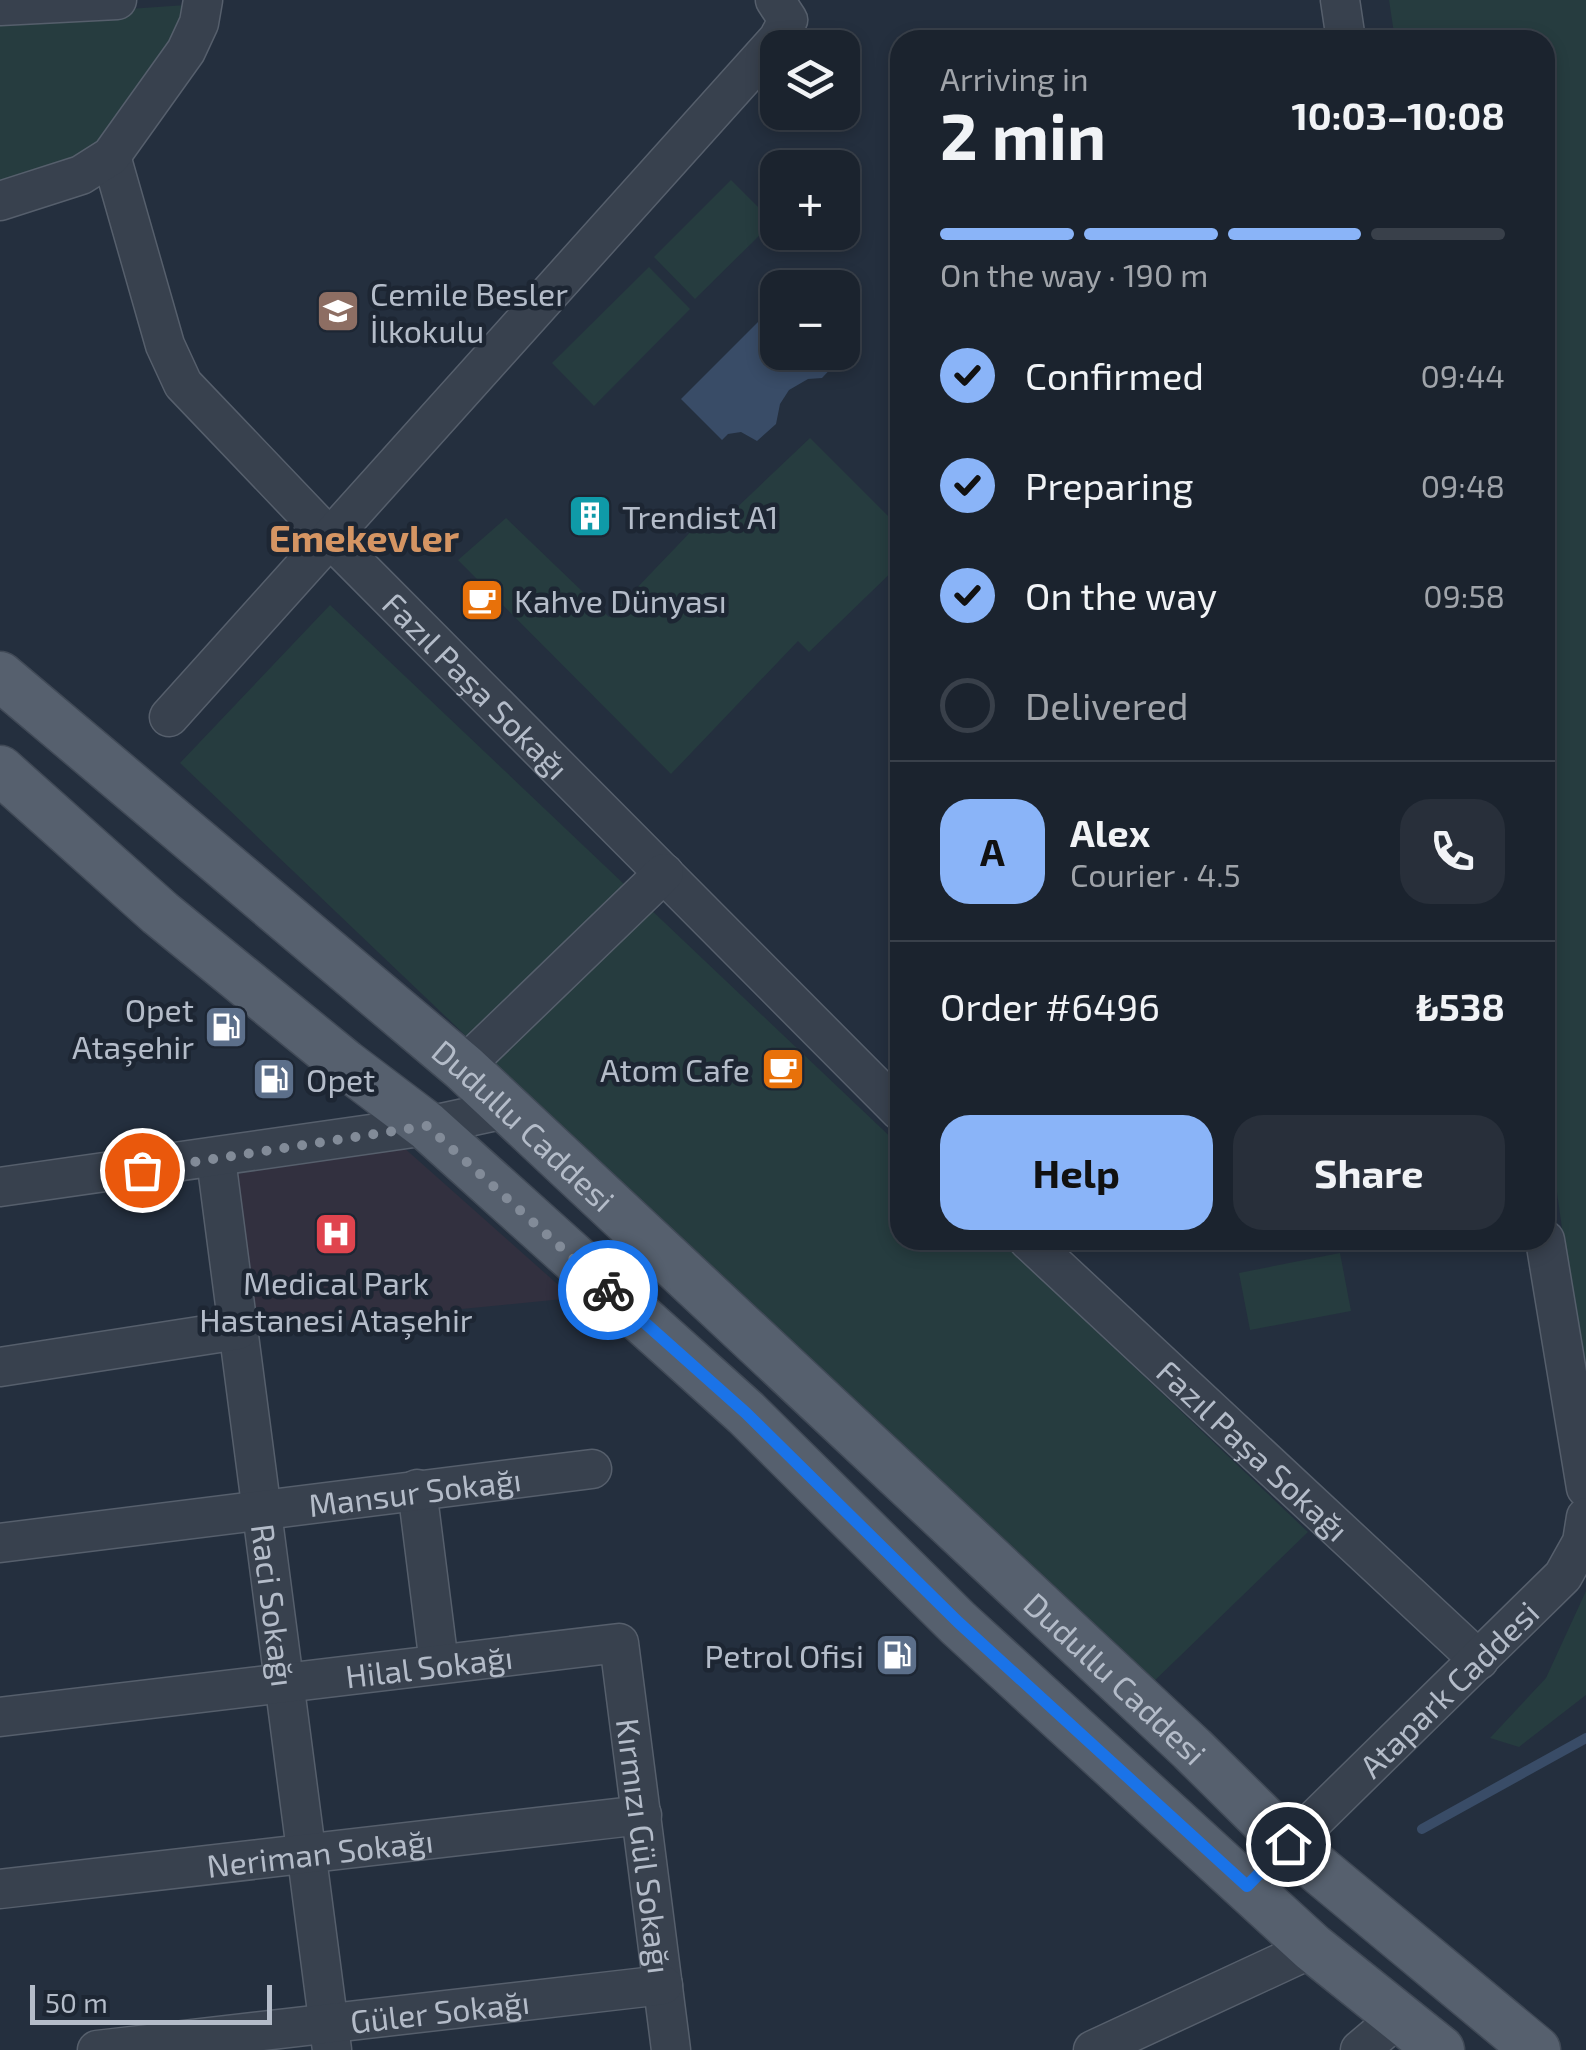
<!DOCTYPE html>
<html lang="en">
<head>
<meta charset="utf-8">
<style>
  :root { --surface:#1b232e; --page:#282f3a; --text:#f1f3f6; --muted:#a0a4aa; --line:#39404a; --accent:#8ab4f8 }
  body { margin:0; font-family:"Exo 2",sans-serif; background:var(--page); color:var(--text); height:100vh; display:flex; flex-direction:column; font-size:38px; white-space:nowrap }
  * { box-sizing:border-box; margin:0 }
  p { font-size:32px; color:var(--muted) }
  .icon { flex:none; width:55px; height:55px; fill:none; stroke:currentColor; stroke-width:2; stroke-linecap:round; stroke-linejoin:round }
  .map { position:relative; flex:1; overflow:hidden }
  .panel { position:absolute; left:890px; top:30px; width:665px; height:1220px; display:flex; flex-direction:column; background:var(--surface); border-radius:30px; box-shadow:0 5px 15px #0003,0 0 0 2px var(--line) }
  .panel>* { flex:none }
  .buttons { position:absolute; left:760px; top:30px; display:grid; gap:20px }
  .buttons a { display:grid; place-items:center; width:100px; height:100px; border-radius:20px; background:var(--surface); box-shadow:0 5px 15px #0003,0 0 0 2px var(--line); font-size:50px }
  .scale { position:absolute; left:30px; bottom:25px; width:242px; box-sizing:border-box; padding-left:10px; border:5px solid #b4bcc9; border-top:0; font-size:28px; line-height:35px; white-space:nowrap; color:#b4bcc9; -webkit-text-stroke:8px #1d2633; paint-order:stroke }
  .pin { position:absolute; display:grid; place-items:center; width:85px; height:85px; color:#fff; margin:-42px; border:5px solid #fff; border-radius:50%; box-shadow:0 2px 10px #0007 }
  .courier { position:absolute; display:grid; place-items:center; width:100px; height:100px; margin:-50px; border:8px solid #1a73e8; border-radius:50%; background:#fff; color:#222; box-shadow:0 2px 12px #0007 }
  .summary em { font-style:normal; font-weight:700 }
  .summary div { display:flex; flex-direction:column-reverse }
  .summary { display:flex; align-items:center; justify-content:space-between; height:170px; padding:0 50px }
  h1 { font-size:65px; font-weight:700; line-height:75px }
  .bar { display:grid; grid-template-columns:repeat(4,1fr); gap:15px 10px; align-content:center; height:120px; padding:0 50px }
  .bar i { height:12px; border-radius:8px; background:var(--line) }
  .bar .current { background:var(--accent) }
  .bar p { grid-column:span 4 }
  .line { display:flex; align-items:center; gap:25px; padding:0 50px; border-top:2px solid var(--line) }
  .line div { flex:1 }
  .round { display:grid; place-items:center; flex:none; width:105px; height:105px; border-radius:30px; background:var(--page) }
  ol { padding:0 50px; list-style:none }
  li { display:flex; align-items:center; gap:30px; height:110px }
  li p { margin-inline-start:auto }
  li .icon { padding:10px; border-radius:50%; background:var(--accent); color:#111; stroke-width:4 }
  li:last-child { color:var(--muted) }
  li i { width:55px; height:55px; border:5px solid var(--line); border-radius:50% }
  .button { display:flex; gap:20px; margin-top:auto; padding:20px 50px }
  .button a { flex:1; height:115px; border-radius:30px; background:var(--accent); color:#111; font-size:40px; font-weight:700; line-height:115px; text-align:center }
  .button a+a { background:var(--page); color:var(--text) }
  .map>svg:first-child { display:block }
  .medical { fill:#32303f }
  .green { fill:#263c3f }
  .water { fill:#394c67 }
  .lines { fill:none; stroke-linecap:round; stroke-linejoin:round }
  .stream { stroke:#394c67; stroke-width:10 }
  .minor-casing { stroke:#565f6c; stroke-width:41 }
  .major-casing { stroke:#414a57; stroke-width:51 }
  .minor { stroke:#38414e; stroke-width:38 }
  .major { stroke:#56606e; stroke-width:48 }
  .done { stroke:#828b98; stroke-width:10; stroke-dasharray:0 18 }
  .route { stroke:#1a73e8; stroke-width:12 }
  .labels { text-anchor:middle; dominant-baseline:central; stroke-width:9; stroke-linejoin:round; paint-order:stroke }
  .poi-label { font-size:32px; fill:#b4bcc9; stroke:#1d2633; text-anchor:start }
  .street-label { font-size:32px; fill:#b4bcc9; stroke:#1d2633 }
  .quarter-label { font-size:38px; font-weight:bold; fill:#d59563; stroke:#1d2633 }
</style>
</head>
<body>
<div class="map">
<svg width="1586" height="2050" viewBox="0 0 1586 2050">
  <rect width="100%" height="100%" fill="#242f3e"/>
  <path class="medical" d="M402,1146l171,152 -325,32 -17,-155z"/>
  <g class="green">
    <path d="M1389,0h197v1399l-41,-292v-1067h-150z"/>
    <path d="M186,5l-19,59 -40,61 -52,37 -75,28v-172z"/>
    <path d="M731,180l42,42 -78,77 -41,-42z"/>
    <path d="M649,267l41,42 -96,97 -42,-43z"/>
    <path d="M810,438l90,90v36l-91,88 -11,-11 -127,133 -213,-214 48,-42 103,99 91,-95 9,12z"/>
    <path d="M330,605l570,541v94h100l308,292 -160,155 -968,-924z"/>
    <path d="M1340,1253l11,58 -101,19 -11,-57z"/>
    <path d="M1586,1591v104l-67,52 -29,-9 56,-60z"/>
  </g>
  <path class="water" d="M777,303l1,49 57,1 4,7 -17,18 -14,1 -19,11 -9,14 -4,20 -19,17 -16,-9 -13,2 -6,6 -41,-41z"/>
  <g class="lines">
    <path class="stream" d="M1422,1829l164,-91"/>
    <g class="minor-casing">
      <g id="minor">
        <path d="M1340,0l6,40"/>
        <path d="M0,6l117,-6"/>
        <path id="s1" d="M111,156l54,189 18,39 147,154 570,573"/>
        <path d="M0,201l81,-26 30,-19 75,-105 13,-28 4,-23"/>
        <path d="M169,717l609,-678 10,-19 -13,-20"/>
        <path d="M463,1067l201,-194"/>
        <path id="s2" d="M216,1159l116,891"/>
        <path d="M0,1187l427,-61 79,-17"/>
        <path id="s3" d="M1028,1240l451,420"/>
        <path d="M1545,1240l41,248"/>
        <path d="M0,1367l238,-37"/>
        <path d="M417,1489l22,175"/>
        <path id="s4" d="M0,1543l592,-74"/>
        <path id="s5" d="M0,1717l619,-74 52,407"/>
        <path id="s6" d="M1247,1886l316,-310 19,-34 4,-25"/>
        <path id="s7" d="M0,1889l642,-74"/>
        <path id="s8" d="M97,2050l566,-65"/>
        <path d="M1093,2050l220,-102"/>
        <path d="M1360,2050l39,-33"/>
      </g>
    </g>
    <g class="major-casing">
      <g id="major">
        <path id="s9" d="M0,676l463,391 729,682 96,95 248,206"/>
        <path d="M0,770l160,143 185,151 82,62 319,287 212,210 355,325 127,102"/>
      </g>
    </g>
    <use href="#minor" class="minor"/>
    <use href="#major" class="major"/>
  </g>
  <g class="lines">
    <path class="done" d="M142,1170l285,-44 181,164"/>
    <path class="route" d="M608,1290l138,123 212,209 289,264 41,-42"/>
  </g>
  <defs>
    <g id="school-square" transform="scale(2.25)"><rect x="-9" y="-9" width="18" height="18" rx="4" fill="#8d6e63" stroke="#1d2633"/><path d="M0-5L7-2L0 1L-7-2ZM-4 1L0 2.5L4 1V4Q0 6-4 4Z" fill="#fff"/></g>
    <g id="building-square" transform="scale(2.25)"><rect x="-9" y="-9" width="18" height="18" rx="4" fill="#0f9aa8" stroke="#1d2633"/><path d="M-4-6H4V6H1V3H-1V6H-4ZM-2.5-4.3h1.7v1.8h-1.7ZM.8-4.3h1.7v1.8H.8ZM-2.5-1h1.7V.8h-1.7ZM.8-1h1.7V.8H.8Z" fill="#fff"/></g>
    <g id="cafe-square" transform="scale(2.25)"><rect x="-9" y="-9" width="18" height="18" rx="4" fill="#e8710a" stroke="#1d2633"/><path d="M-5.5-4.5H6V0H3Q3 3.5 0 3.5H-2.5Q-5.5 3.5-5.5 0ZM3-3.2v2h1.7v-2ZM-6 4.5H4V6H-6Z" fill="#fff"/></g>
    <g id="fuel-square" transform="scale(2.25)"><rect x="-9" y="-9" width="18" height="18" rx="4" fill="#5c6f8a" stroke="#1d2633"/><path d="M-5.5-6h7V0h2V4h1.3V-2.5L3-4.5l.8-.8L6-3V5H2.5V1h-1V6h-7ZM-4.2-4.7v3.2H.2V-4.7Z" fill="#fff"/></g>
    <g id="hospital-square" transform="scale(2.25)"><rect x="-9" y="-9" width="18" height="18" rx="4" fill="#e0444e" stroke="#1d2633"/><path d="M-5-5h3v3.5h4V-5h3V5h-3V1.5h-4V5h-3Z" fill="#fff"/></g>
  </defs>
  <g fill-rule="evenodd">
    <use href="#school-square" x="338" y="311"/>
    <use href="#building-square" x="590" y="516"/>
    <use href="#cafe-square" x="482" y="600"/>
    <use href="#fuel-square" x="226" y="1027"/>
    <use href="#cafe-square" x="783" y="1069"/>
    <use href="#fuel-square" x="274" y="1079"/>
    <use href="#hospital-square" x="336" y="1234"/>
    <use href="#fuel-square" x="897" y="1655"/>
  </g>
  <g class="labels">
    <g class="poi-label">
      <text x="370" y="293">Cemile Besler<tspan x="370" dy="37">İlkokulu</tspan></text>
      <text x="622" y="516">Trendist A1</text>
      <text x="514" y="600">Kahve Dünyası</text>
      <text x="194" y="1009" text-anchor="end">Opet<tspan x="194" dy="37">Ataşehir</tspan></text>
      <text x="750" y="1069" text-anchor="end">Atom Cafe</text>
      <text x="306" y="1079">Opet</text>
      <text x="336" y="1282" text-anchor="middle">Medical Park<tspan x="336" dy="37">Hastanesi Ataşehir</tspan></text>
      <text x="864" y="1655" text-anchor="end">Petrol Ofisi</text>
    </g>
    <g class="street-label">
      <text stroke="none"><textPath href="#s1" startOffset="660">Fazıl Paşa Sokağı</textPath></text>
      <text stroke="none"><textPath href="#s9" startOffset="690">Dudullu Caddesi</textPath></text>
      <text stroke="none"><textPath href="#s3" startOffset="308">Fazıl Paşa Sokağı</textPath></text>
      <text stroke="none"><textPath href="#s4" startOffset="418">Mansur Sokağı</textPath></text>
      <text stroke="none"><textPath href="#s2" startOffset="450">Raci Sokağı</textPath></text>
      <text stroke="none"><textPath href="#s5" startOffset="432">Hilal Sokağı</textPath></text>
      <text stroke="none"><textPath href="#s9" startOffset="1500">Dudullu Caddesi</textPath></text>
      <text stroke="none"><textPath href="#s6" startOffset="282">Atapark Caddesi</textPath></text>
      <text stroke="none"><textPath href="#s5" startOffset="828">Kırmızı Gül Sokağı</textPath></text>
      <text stroke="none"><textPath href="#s7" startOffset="322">Neriman Sokağı</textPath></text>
      <text stroke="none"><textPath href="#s8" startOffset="345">Güler Sokağı</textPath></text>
    </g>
    <g class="quarter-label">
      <text x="364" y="537">Emekevler</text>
    </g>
  </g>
</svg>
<div class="buttons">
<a><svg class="icon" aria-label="layers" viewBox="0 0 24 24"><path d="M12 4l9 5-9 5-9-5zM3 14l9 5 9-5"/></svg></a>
<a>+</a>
<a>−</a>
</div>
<div class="scale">50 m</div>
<div class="pin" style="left:142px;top:1170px;background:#ea580c"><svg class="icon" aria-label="bag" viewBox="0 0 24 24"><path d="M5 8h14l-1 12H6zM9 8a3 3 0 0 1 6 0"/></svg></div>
<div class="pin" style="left:1288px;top:1844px;background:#1f2937"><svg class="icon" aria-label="home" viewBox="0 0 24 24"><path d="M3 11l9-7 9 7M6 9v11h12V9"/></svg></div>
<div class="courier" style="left:608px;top:1290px"><svg class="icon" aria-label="bike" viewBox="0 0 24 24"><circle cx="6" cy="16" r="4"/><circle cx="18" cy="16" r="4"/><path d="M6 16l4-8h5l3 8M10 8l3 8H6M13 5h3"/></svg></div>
<section class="panel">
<div class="summary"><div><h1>2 min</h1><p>Arriving in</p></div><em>10:03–10:08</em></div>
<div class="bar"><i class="current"></i><i class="current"></i><i class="current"></i><i></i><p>On the way · 190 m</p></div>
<ol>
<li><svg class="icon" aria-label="check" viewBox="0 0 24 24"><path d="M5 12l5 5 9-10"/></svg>Confirmed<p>09:44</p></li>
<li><svg class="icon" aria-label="check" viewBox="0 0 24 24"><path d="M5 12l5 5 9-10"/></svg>Preparing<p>09:48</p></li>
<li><svg class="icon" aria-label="check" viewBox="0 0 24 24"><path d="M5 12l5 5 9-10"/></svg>On the way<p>09:58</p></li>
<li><i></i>Delivered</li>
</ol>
<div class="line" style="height:180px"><b class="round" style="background:var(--accent);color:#111">A</b><div><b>Alex</b><p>Courier · 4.5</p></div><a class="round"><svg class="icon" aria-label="phone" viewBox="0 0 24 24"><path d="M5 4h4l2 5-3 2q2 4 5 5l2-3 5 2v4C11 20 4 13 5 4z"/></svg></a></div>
<div class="line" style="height:130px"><div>Order #6496</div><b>₺538</b></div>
<div class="button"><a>Help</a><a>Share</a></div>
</section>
</div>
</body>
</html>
